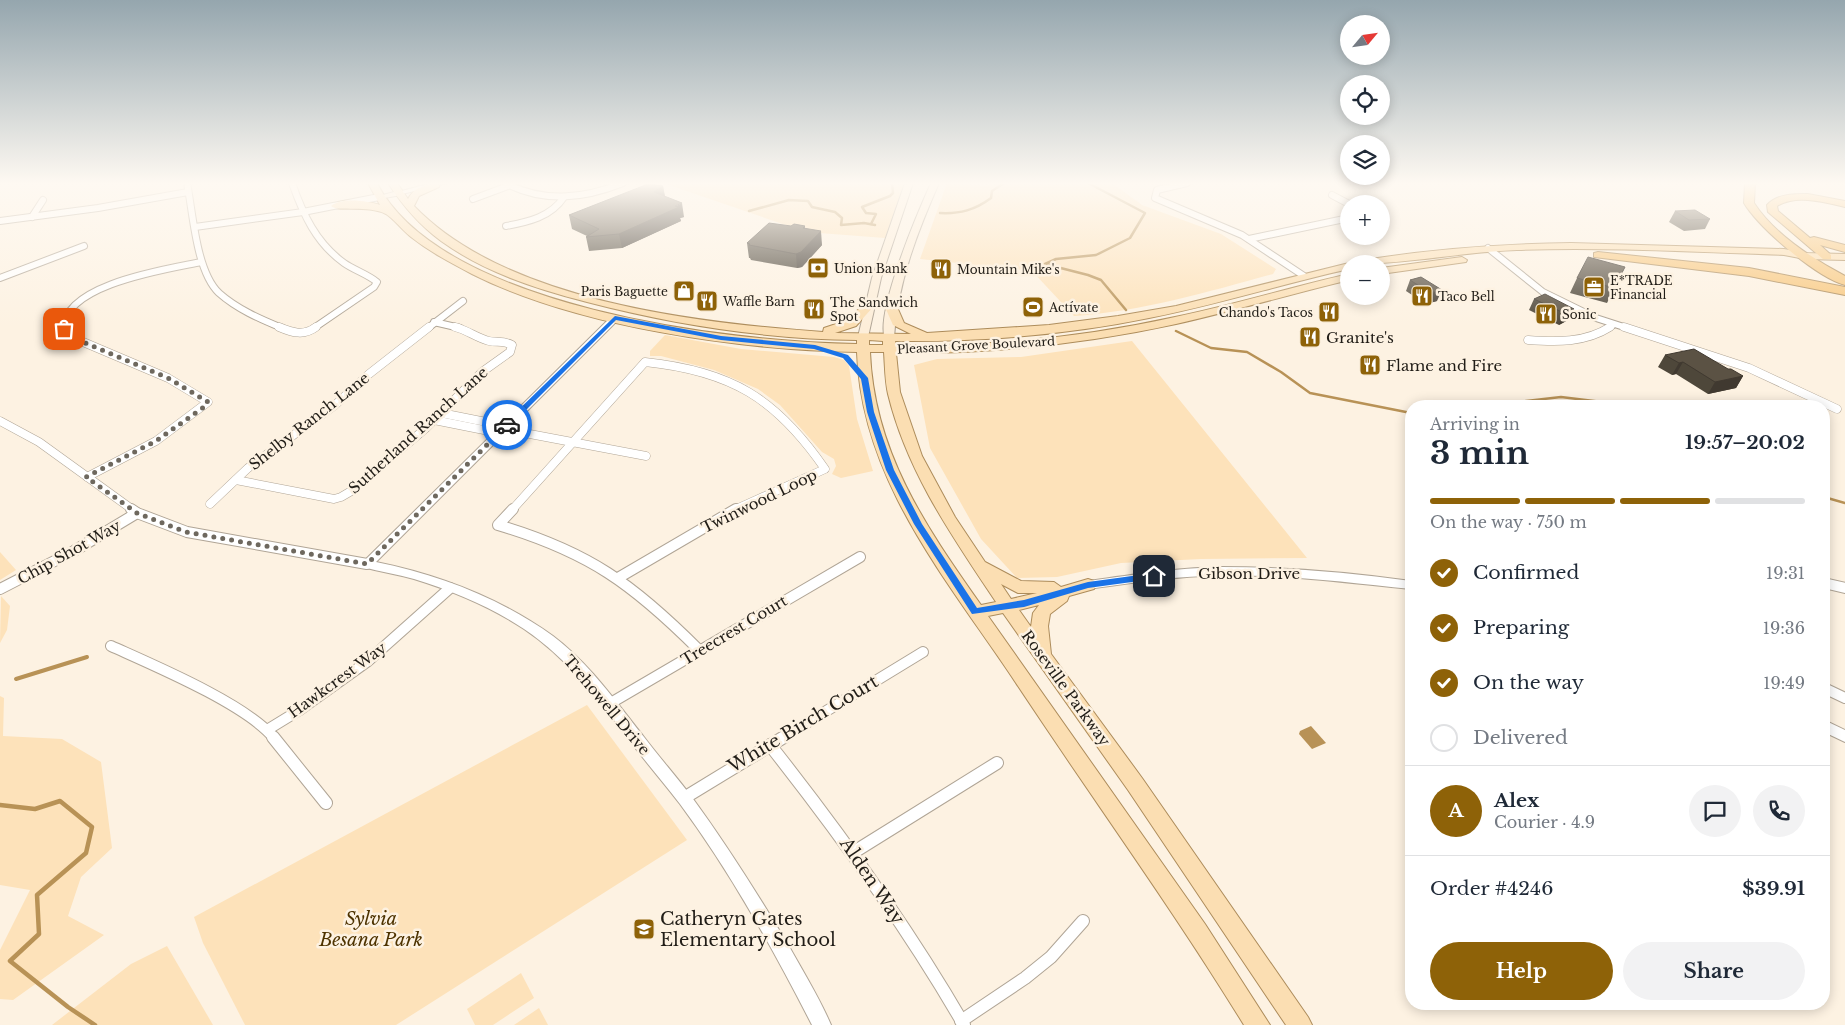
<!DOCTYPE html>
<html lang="en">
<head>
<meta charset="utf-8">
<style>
  :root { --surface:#fff; --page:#f2f2f3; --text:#1f2937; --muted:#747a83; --line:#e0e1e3; --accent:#8e6208 }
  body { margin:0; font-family:"Libre Baskerville",serif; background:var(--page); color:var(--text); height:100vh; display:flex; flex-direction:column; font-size:19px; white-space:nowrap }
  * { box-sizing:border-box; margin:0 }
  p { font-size:16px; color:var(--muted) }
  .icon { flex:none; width:28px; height:28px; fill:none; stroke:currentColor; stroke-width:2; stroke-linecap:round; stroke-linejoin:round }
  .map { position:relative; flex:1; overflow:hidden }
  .side { position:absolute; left:1405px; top:400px; width:425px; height:610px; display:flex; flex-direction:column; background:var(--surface); border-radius:20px; box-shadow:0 2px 12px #0003 }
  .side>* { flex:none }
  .needle { width:32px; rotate:61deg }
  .fabs { position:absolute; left:1340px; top:15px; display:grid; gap:10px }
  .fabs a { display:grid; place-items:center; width:50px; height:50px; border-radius:50%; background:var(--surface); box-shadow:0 2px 12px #0003; font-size:25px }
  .pin { position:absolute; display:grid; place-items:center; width:42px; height:42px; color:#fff; margin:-21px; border-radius:10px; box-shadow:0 2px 8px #0006 }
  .courier { position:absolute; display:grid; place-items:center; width:50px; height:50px; margin:-25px; border:4px solid #1a73e8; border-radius:50%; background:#fff; color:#222; box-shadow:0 1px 6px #0007 }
  .headline em { font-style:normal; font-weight:700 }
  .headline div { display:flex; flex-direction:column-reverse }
  .headline { display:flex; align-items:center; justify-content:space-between; height:85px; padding:0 25px }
  h1 { font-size:32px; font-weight:700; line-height:38px }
  .bar { display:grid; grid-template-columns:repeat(4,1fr); gap:8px 5px; align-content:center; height:60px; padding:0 25px }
  .bar i { height:6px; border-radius:4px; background:var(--line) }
  .bar .selected { background:var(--accent) }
  .bar p { grid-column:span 4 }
  .line { display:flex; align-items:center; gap:12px; padding:0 25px; border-top:1px solid var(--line) }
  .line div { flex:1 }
  .round { display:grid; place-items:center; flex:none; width:52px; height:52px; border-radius:26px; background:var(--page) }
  ol { padding:0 25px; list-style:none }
  li { display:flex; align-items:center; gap:15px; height:55px }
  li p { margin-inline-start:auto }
  li .icon { padding:5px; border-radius:50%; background:var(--accent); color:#fff; stroke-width:4 }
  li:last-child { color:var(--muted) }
  li i { width:28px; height:28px; border:2px solid var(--line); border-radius:50% }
  .button { display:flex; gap:10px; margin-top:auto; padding:10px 25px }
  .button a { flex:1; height:58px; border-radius:30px; background:var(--accent); color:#fff; font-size:20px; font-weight:700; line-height:58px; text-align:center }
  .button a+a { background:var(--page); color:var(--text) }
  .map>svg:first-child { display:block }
  .green { fill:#fde2ba }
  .water { fill:#b89256 }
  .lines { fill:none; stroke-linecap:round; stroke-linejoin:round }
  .stream-far2 { stroke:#b89256; stroke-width:2.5 }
  .stream-far1 { stroke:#b89256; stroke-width:4 }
  .stream { stroke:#b89256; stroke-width:4.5 }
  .minor-far3-casing { stroke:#b0a596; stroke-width:8 }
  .minor-far2-casing { stroke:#b0a596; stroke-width:9 }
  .minor-far1-casing { stroke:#b0a596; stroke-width:12 }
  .minor-casing { stroke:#b0a596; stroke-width:14 }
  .tertiary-casing { stroke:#b0a596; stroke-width:2 }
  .secondary-casing { stroke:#b0a596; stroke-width:2 }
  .primary-casing { stroke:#ad8c5b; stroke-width:2 }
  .motorway-casing { stroke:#ad8c5b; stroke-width:2 }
  .minor-far3 { stroke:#fff; stroke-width:6 }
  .minor-far2 { stroke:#fff; stroke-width:8 }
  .minor-far1 { stroke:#fff; stroke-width:10 }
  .minor { stroke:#fff; stroke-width:12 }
  .tertiary { fill:#fff; fill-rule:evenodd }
  .secondary { fill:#fdeed9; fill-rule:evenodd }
  .primary { fill:#fbdeb2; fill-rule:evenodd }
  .motorway { fill:#f8c87f; fill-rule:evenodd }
  .wall { fill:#4e473a }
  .shaded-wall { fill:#403930 }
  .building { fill:#5b5244; stroke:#403930 }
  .route { fill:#1a73e8 }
  .done { stroke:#6e685e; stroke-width:5; stroke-dasharray:0 9 }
  .labels { text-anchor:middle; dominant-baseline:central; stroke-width:5; stroke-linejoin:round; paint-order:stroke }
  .far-poi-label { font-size:12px; fill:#211d17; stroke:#fdf2e2; text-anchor:start }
  .far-street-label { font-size:12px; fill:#211d17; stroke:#fdf2e2 }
  .poi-label { font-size:15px; fill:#211d17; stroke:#fdf2e2; text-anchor:start }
  .street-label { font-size:15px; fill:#211d17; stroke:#fdf2e2 }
  .near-street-label { font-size:18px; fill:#211d17; stroke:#fdf2e2 }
  .near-park-label { font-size:18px; font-style:italic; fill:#4e3300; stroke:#fdf2e2 }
  .near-poi-label { font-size:18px; fill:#211d17; stroke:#fdf2e2; text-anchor:start }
</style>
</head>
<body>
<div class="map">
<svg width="1845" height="1025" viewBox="0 0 1845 1025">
  <rect width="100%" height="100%" fill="#fdf2e2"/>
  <g class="green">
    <path d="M663,183h244l-22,55 -79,-6z"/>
    <path d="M947,183l40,3 6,-3h119l30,22 79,29 55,35 -3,5c-66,18 -129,37 -199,42l-42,-45 -112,-12z"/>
    <path d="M665,335l76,14 93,8 10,3 5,6 8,53 16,52 -32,7 -9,-4 4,-8 -2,-7 -12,-7 -42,-47 -22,-16 -44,-19 -53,-14h-11v-5z"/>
    <path d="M1132,341l175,217 -106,1 -80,4 -64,14 -40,1 -36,-39 -51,-91 -16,-83 23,-6 84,-2z"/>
    <path d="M0,552l16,18 -16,10z"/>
    <path d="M1,596l9,10 -3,24 -7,13z"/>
    <path d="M0,696l4,2 -1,38 59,3 39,23 11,86 -31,29 -13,39 36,19 -91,65 -13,-1v-49l30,-60 -30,-5z"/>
    <path d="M587,705l100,135 -291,185h-151l-42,-82 -9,-26z"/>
    <path d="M167,946l46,79h-161l79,-61z"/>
    <path d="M521,973l13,25 -41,27h-18l-8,-16z"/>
    <path d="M539,1008l9,17h-34z"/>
  </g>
  <path class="water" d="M1311,726l15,17 -14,6 -13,-15 1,-3z"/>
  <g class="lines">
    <g class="stream-far2">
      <path d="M1088,183l57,30 -15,25 -34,17 -40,4 -11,5 43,11 13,5 25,30"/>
      <path d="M749,211l40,-11 19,1 4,6 23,5 7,6 -1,7 23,-2 11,2"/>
      <path d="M940,213c20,1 35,-3 51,-15l1,-7 12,-8"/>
      <path d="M871,224l5,-10 -10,-1 -4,-6 28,-11 3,-3 -1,-10"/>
      <path d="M1176,331l35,17 36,4 34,20 29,21 101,20"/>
      <path d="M1516,406l2,-4 43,-5 74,9"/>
      <path d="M1824,497l21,6"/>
    </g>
    <path class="stream-far1" d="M16,679l71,-22"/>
    <path class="stream" d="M0,805l35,4 25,-8 32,26 -6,26 -49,42 2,39 -29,27 58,46 27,18"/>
    <g class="minor-far3-casing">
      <g id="minor-far3">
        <path d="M187,183c6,30 9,88 32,110 18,16 41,26 63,35"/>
        <path d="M292,183c11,31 24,60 52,80 10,7 23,11 33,19l-3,5 -60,41"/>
        <path d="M505,183c39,20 78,16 118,0"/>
        <path d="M1187,183l-30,7 -2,8 87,37 62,41"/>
        <path d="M1332,195l17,9"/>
        <path d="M473,199l35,-13"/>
        <path d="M32,217l11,-17"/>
        <path d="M0,221l98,-13 90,-16"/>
        <path d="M506,226c22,-4 45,-9 58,-29"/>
        <path d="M195,227l108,-15 76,-15"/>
        <path d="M1249,239l100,-21"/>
        <path d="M1488,248l55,44 53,26 31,10"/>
        <path d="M0,278l84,-32"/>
        <path d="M434,322l26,6"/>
        <path d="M64,328c0,-44 104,-59 137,-66"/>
        <path d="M428,328l35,-27"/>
        <path d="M1608,328l5,-3"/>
      </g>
    </g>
    <g class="minor-far2-casing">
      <g id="minor-far2">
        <path d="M64,327l5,9 99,42 40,24 -52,39 -69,36"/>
        <path d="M279,327c14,6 25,9 37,0"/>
        <path d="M1624,327l125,41 88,41"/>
        <path d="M1528,340c28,2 57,3 82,-13"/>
        <path d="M441,413l65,13"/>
        <path d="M434,420l65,13"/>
        <path d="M0,421l39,21 94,68"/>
        <path d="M503,429l143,27"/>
        <path d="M236,480l98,19 7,-2 12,-7 73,-62 56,-56 28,-20 2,-7c-9,-5 -15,-2 -23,-4 -12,-3 -22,-11 -34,-14"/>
        <path d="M210,504l38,-36 87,-63 34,-31 60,-47"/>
        <path d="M512,510l133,-148c86,9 131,36 180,107l-91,41"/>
      </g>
    </g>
    <g class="minor-far1-casing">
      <g id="minor-far1">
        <path d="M131,509l6,4 50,19 180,32"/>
        <path d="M513,509l-15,16c91,27 135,59 201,125"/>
        <path d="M618,578l118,-69"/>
        <path d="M1824,583l21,5"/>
        <path d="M0,589l74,-38 63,-38"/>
        <path d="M111,646c42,19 135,58 163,92"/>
        <path d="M1824,688l21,10"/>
        <path d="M609,704l251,-147"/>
        <path d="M267,730l31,-19 70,-50 82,-73"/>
        <path d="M782,738l141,-86"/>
      </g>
    </g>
    <g class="minor-casing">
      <g id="minor">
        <path d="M273,737l53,66"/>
        <path d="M770,745c71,90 137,181 194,280"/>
        <path d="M684,798l100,-61"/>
        <path d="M854,852l143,-89"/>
        <path d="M961,1021l64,-43 26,-21 32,-36"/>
      </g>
    </g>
    <g class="tertiary-casing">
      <g id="tertiary">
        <path d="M432,183h15l-49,12 -4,-2z"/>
        <path d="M615,315l4,3 -1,2 -242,242c64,13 124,36 177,74 36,27 63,66 91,101 15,20 32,39 47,59 36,49 68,100 99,152 14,25 30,51 41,77h-19c-39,-76 -81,-152 -132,-221 -15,-20 -32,-39 -47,-59 -32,-42 -64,-86 -109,-116 -33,-22 -71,-38 -110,-50 -17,-5 -34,-7 -51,-12l-2,-3 251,-248z"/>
        <path d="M1221,567c64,0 127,5 190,14v8c-68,-7 -136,-16 -205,-13 -40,1 -79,8 -118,13l-4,-1 -2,-3 2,-3 4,-1c44,-6 88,-13 133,-14z"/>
        <path d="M1824,720l21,10v12l-21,-10z"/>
      </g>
    </g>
    <g class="secondary-casing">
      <g id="secondary">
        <path d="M905,183h8l-32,95 -13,59 -5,3 -4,-1 -1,-2 14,-59z"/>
        <path d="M931,183h8c-22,50 -41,99 -45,154l-5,3 -4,-1c-10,-27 33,-127 46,-156z"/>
        <path d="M398,191l4,2 -1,2 -22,4 -4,-2z"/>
      </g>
    </g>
    <g class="primary-casing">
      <g id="primary">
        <path d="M368,183h9c64,125 353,159 480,161v-4c-91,-1 -182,-15 -270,-38 -51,-13 -103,-30 -146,-61 -23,-17 -38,-35 -53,-58h9l11,16c5,-11 20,-16 32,-16l-1,4 -20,9 -5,10c91,95 282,117 409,126l1,-4 24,-8 16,-16 4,-1 6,3 -18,20 -21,7 76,1 -18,-9 -8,-18 6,-3 6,3 7,16 23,10 122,-8 69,-9 58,-10 173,-43 4,1h-4v5c-67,15 -133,36 -200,49 -83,17 -170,24 -254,23l1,4c93,2 188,-8 279,-28 59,-12 116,-30 174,-43v6c-58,14 -115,31 -173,44 -92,20 -186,30 -280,29l4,39 22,64 33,61 30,45 36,19 33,1 7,5 27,-8 6,2 2,4 -2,4 -25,7 -2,5 -17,13 -2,12 3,28 91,124 166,239 4,8h-26l-158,-235 -125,-177 -15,3 217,308 65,101h-26c-73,-119 -155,-231 -232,-348 -67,-100 -151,-198 -155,-325 -117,-2 -280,-25 -385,-78 -21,-11 -42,-22 -61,-37 -9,-7 -17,-18 -25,-23 -17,-9 -49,-2 -55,-8 11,-9 37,-5 49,-1zM869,340l14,1v4h-14zM870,352h14c1,14 1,29 4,42 19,78 64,142 108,208l-15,3c-56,-79 -107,-154 -111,-253zM1001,584l17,9h19l-26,6zM1039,605l-6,8 -2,14 -12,-17z"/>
        <path d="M1571,243l213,6 21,4 40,1v6l-40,-1 -21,-4c-89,-3 -178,-8 -267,-5 -55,2 -109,14 -163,14l5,-3c71,-12 140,-17 212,-18z"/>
        <path d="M1462,257l5,3 -1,2 -85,12v-6z"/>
      </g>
    </g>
    <g class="motorway-casing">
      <g id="motorway">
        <path d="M1745,183h10l-1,20c20,31 59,56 91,73v9c-29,-8 -86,-57 -101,-82z"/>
        <path d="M1808,194l37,7v6c-21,-5 -48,-13 -68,-1l1,5 32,27 4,-1 31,8v7l-25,-7 11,10v4h-8l-55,-47 -1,-7c10,-11 26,-11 41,-11z"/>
        <path d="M1598,252l151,16 96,19v8l-96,-19 -155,-19v-4z"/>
      </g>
    </g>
    <use href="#minor-far3" class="minor-far3"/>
    <use href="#minor-far2" class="minor-far2"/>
    <use href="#minor-far1" class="minor-far1"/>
    <use href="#minor" class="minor"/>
    <use href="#tertiary" class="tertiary"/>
    <use href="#secondary" class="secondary"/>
    <use href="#primary" class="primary"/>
    <use href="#motorway" class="motorway"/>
  </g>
  <g class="wall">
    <path d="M663,186l2,10 19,21 -4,1 1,3 -59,27 -33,3 -3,-14 1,-1 -15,-7 -3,-14z"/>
    <path d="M1675,211l35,8 -5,10 -21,2 -15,-9z"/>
    <path d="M791,226h14v3l17,16 -20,22 -5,1 -46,-8 -1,-2h-1l-2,-15z"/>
    <path d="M1625,267l-18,36 -37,-10 7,-15z"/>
    <path d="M1421,277l16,24 -11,3 -20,-13 4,-11z"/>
    <path d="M1534,299l40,10 -6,11 -9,5 -30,-15z"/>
    <path d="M1665,355l63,14 15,7 -7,12 -28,6 -32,-20 -4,1 -14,-8z"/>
  </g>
  <g class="shaded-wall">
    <path d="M663,186l2,13 -11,-7z"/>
    <path d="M682,203l2,14 -4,1 1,3 -59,27 -3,-14z"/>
    <path d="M821,231l1,14 -20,22 -5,1 -1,-14z"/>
    <path d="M1442,290l-5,11 -11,3 4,-11z"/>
    <path d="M1574,309l-6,11 -9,5 5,-12z"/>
    <path d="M1683,362l-7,12 -4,1 7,-12z"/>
    <path d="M1743,376l-7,12 -28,6 7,-12z"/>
  </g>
  <g class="building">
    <path d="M648,184l15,2 -9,6 28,11 -7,3 4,1 -60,27 -33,3 13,-8 -30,-14z"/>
    <path d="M1695,210l15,9 -21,1 -14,-9z"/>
    <path d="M769,223l22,3 3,-2 11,2 -2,2 18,3 -20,21 -5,2 -47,-9 1,-1 -3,-1z"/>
    <path d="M1588,257l37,10 -11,21 -37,-10z"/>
    <path d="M1421,277l21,13 -12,3 -20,-13z"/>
    <path d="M1545,294l29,15 -10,4 -30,-14z"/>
    <path d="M1694,349l34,20h3l12,7 -28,6 -32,-20 -4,1 -14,-8z"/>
  </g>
  <linearGradient id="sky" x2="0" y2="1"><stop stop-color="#95a6ae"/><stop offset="0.56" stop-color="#fef9f2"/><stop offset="1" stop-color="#fef9f2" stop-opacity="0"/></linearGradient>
  <rect width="1845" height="327" fill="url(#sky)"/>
  <path class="route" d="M615,316l106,20 94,9 33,10 20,23 6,34 20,58 28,54 55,84 47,-8 64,-18 66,-9 4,3 -4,3 -66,9 -64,19 -52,7 -58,-90 -28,-54 -19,-58 -6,-33 -18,-21 -29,-9 -93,-9 -105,-20 -107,107h-5v-3z"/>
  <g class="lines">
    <path class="done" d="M64,329l5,7 99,42 40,24 -4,5 -48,34 -70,36 51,36 49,19 181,32 140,-139"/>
  </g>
  <defs>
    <g id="bank-square" transform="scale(1.125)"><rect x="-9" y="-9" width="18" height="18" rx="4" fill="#8e6208" stroke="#fdf2e2"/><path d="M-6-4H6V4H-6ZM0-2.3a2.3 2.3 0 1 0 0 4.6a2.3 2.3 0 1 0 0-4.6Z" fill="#fff"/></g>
    <g id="restaurant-square" transform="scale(1.125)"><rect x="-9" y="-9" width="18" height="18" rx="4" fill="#8e6208" stroke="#fdf2e2"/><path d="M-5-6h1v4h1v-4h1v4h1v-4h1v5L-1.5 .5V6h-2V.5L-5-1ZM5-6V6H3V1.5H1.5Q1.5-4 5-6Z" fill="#fff"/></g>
    <g id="office-square" transform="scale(1.125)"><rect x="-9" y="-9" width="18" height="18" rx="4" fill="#8e6208" stroke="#fdf2e2"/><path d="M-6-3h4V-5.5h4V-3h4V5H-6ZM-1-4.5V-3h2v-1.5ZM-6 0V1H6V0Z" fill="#fff"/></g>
    <g id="shop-square" transform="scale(1.125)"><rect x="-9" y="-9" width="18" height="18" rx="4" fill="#8e6208" stroke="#fdf2e2"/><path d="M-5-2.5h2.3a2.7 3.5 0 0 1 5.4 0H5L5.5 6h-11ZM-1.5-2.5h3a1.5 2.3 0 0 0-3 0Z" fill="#fff"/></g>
    <g id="stadium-square" transform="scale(1.125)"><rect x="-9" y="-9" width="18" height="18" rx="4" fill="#8e6208" stroke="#fdf2e2"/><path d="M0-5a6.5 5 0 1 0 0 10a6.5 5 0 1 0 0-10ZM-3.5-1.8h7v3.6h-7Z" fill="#fff"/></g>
    <g id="school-square" transform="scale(1.125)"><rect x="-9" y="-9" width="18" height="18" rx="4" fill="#8e6208" stroke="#fdf2e2"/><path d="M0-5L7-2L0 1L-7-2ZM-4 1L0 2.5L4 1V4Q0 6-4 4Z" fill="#fff"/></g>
  </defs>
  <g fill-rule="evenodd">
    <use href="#bank-square" x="818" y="268"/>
    <use href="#restaurant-square" x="941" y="269"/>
    <use href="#office-square" x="1594" y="287"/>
    <use href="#shop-square" x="684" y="291"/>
    <use href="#restaurant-square" x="1422" y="296"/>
    <use href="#restaurant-square" x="707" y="301"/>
    <use href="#stadium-square" x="1033" y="307"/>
    <use href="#restaurant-square" x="814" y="309"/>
    <use href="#restaurant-square" x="1329" y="312"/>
    <use href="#restaurant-square" x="1546" y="314"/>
    <use href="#restaurant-square" x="1310" y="337"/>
    <use href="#restaurant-square" x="1370" y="365"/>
    <use href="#school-square" x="644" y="929"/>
  </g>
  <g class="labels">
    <g class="far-poi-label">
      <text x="834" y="268">Union Bank</text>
      <text x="957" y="269">Mountain Mike's</text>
      <text x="1610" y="280">E*TRADE<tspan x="1610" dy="14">Financial</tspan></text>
      <text x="668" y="291" text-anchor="end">Paris Baguette</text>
      <text x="1438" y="296">Taco Bell</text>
      <text x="723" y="301">Waffle Barn</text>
      <text x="830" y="302">The Sandwich<tspan x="830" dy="14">Spot</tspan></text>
      <text x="1049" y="307">Actívate</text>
      <text x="1313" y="312" text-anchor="end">Chando's Tacos</text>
      <text x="1562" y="314">Sonic</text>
    </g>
    <g class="far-street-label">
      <text transform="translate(976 345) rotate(-3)">Pleasant Grove Boulevard</text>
    </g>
    <g class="poi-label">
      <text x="1326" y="337">Granite's</text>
      <text x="1386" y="365">Flame and Fire</text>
    </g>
    <g class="street-label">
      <text transform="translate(309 421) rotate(-38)">Shelby Ranch Lane</text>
      <text transform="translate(418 430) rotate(-42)">Sutherland Ranch Lane</text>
      <text transform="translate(759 501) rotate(-26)">Twinwood Loop</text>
      <text transform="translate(69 552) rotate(-29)">Chip Shot Way</text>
      <text x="1249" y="573">Gibson Drive</text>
      <text transform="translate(734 630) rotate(-31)">Treecrest Court</text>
      <text transform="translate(337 680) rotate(-36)">Hawkcrest Way</text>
      <text transform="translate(1066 688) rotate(54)">Roseville Parkway</text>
      <text transform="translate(607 705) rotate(50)">Trehowell Drive</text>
    </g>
    <g class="near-street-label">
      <text transform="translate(803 724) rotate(-31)">White Birch Court</text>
      <text transform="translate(872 881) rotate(56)">Alden Way</text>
    </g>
    <g class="near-park-label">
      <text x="371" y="919">Sylvia<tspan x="371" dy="21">Besana Park</tspan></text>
    </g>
    <g class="near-poi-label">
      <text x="660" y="919">Catheryn Gates<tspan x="660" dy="21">Elementary School</tspan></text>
    </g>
  </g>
</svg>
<div class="fabs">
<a><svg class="needle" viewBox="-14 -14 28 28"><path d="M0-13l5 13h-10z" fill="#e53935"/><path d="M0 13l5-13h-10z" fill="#747a83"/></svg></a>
<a><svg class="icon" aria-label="locate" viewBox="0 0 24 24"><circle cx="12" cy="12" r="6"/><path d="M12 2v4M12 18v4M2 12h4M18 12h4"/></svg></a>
<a><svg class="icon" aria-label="layers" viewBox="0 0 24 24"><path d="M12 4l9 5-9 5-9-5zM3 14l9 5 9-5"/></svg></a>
<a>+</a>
<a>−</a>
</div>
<div class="pin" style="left:64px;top:329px;background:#ea580c"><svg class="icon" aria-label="bag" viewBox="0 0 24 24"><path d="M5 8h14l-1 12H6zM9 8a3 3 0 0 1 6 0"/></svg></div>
<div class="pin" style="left:1154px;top:576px;background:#1f2937"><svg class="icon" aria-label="home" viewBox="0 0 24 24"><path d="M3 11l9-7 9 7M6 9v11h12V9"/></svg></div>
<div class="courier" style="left:507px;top:425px"><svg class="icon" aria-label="car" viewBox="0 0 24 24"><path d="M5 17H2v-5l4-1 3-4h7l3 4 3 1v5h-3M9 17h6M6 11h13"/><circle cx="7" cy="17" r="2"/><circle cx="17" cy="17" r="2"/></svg></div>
<section class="side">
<div class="headline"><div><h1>3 min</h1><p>Arriving in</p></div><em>19:57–20:02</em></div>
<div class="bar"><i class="selected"></i><i class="selected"></i><i class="selected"></i><i></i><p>On the way · 750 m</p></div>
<ol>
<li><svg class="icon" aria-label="check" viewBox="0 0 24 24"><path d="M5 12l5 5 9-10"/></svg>Confirmed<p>19:31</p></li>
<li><svg class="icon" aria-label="check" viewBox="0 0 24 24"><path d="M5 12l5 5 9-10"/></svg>Preparing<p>19:36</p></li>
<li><svg class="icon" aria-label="check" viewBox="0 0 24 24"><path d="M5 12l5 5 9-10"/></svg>On the way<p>19:49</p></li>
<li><i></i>Delivered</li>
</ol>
<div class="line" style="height:90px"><b class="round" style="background:var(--accent);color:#fff">A</b><div><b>Alex</b><p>Courier · 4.9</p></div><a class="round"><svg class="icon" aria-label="chat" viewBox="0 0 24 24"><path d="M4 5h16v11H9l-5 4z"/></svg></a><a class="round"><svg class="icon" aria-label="phone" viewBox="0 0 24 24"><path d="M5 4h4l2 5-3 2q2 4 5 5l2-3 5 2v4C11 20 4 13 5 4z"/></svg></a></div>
<div class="line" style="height:65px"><div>Order #4246</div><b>$39.91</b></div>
<div class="button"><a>Help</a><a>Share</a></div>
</section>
</div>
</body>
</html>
